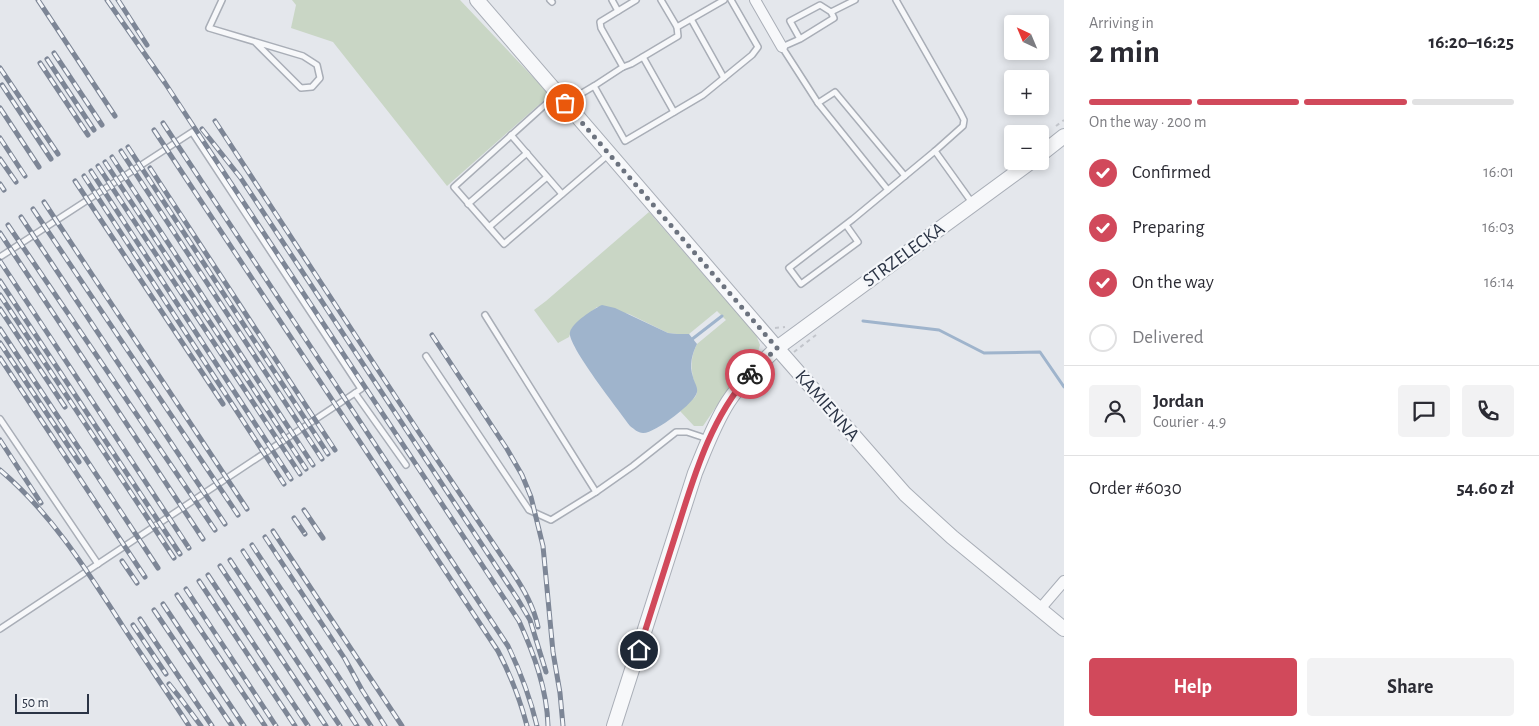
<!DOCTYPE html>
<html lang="en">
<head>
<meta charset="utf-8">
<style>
  :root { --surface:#fff; --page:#f2f2f3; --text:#2b2b33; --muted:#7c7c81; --line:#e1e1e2; --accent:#d1495b }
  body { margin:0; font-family:"Alegreya Sans",sans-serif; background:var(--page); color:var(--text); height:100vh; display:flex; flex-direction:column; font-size:19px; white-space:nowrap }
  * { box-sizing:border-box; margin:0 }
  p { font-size:16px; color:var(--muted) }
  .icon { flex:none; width:28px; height:28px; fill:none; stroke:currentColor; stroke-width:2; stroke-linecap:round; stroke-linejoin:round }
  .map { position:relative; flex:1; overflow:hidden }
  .panel { display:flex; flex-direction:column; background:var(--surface); width:475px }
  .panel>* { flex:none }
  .needle { width:32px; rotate:316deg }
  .tools { position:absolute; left:1004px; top:15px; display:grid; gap:10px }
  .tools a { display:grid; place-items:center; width:45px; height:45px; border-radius:5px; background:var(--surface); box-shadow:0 2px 8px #0003; font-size:25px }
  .scale { position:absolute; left:15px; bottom:12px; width:74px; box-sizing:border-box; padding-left:5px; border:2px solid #2b3445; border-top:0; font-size:14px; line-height:18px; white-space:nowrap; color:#2b3445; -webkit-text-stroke:4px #f4f6f9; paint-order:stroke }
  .pin { position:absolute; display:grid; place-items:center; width:42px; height:42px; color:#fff; margin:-21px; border:2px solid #fff; border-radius:50%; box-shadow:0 1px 5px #0007 }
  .courier { position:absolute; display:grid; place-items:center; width:50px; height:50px; margin:-25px; border:4px solid #d1495b; border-radius:50%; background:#fff; color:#222; box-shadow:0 1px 6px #0007 }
  .overview em { font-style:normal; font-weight:700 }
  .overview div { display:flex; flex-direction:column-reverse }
  .overview { display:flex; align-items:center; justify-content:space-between; height:85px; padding:0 25px }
  h1 { font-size:32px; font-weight:700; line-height:38px }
  .bar { display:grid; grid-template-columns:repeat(4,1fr); gap:8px 5px; align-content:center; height:60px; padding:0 25px }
  .bar i { height:6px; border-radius:4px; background:var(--line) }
  .bar .on { background:var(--accent) }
  .bar p { grid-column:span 4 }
  .line { display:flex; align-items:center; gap:12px; padding:0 25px; border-top:1px solid var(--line) }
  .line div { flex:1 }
  .round { display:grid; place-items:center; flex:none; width:52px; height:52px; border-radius:5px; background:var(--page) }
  ol { padding:0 25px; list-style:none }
  li { display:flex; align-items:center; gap:15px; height:55px }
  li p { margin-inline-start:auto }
  li .icon { padding:5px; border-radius:50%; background:var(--accent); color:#fff; stroke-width:4 }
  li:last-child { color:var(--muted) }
  li i { width:28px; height:28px; border:2px solid var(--line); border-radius:50% }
  .primary-button { display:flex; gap:10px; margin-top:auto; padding:10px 25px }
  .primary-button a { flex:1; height:58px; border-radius:5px; background:var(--accent); color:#fff; font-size:20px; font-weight:700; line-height:58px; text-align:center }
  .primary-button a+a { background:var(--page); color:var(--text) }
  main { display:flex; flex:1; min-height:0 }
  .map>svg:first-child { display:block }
  .green { fill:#c9d6c5 }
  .water { fill:#9fb4cc }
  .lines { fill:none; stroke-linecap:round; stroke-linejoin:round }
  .stream { stroke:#9fb4cc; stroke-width:3 }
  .service-casing { stroke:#a9aeb7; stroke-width:8 }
  .minor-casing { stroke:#a9aeb7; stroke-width:12 }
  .tertiary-casing { stroke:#a9aeb7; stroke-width:16 }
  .path { stroke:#c2c5cb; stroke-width:2; stroke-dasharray:4 4; stroke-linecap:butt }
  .service { stroke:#f7f8fa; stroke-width:5 }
  .minor { stroke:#f7f8fa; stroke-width:10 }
  .tertiary { stroke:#f7f8fa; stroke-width:14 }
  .rail-casing { stroke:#7d8696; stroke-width:5 }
  .rail { stroke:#f4f6f9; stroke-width:3; stroke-dasharray:9; stroke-linecap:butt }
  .done { stroke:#6c737f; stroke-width:5; stroke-dasharray:0 9 }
  .route { stroke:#d1495b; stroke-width:6 }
  .labels { text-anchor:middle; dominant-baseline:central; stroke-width:4.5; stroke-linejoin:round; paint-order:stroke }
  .street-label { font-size:19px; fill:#2b3445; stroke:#f4f6f9 }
</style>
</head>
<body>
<main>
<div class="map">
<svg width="1064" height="726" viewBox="0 0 1064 726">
  <rect width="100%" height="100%" fill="#e4e7ec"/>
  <g class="green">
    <path d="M292,0h168l90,95 -103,91 -114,-144 -42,-14 5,-23z"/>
    <path d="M649,212l107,123 4,10 -3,10 -20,21 -34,50h-9l-14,-15 15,-14 2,-4c-5,-18 -9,-32 0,-49l29,-24 -9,-9 -28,23h-12l-9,-1 -39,-19 -32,-7 -25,21 -3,9 -11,6 -24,-33 12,-9z"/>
  </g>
  <path class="water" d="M602,305l13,3 53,25 9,1h12l8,10c-5,10 -8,21 -4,33 1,5 5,10 4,15 -1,10 -43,42 -54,41 -5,0 -9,-4 -13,-7 -9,-13 -64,-82 -60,-94 2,-9 23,-23 32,-27z"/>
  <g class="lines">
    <g class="stream">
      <path d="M863,321l76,9 45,23 56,-1 24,35"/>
      <path d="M691,340l31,-24"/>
    </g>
    <g class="service-casing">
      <g id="service">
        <path d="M222,0l-13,28 94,28 14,9 3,13 -8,9 -11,1 -46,-46"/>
        <path d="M550,0l2,2"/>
        <path d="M612,0l6,11"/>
        <path d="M636,0l-36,22 1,6 22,39 8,-3 47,-28 -1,-9 -16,-27"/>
        <path d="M831,12l24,-12"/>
        <path d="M691,19l33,59"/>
        <path d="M677,27l47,-27"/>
        <path d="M800,39l-10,-18 30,-16 11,7 3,6 -34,21 -18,8 36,56"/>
        <path d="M643,57l31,55"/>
        <path d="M623,67l-29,19 31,55 78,-46 49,-40 6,-8 -27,-47"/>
        <path d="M557,94l-103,93 50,57 105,-90"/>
        <path d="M567,102l27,-16"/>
        <path d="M511,135l51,59"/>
        <path d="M935,151l38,53"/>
        <path d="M888,190l-70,-87 17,-11 70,84"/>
        <path d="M468,204l59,-51"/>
        <path d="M846,225l12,17 -57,42 -12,-16 64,-49 82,-68 28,-25 1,-6 -3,-6 -65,-114"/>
        <path d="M489,227l58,-50"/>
        <path d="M0,257l192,-125 169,257 -361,240"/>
        <path d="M485,315l111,177 37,-26 43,-34h11l21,7"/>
        <path d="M426,356l103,154 22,10 45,-28"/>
        <path d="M355,393l51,72"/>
        <path d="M0,419l98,145"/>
      </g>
    </g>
    <g class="minor-casing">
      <g id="minor">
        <path d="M755,0l27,47"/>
        <path d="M1040,609l24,-28"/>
      </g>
    </g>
    <g class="tertiary-casing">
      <g id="tertiary">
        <path d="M477,0l300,348 128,146 47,43 112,92"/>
        <path d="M1040,155l24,-19"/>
        <path d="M614,726l81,-253c10,-24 19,-49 33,-71 13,-20 31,-37 49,-54l255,-187"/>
      </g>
    </g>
    <g class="path">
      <path d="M1056,126l8,-6"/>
      <path d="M775,328l10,-1"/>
      <path d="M794,352l22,-17"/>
    </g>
    <use href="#service" class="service"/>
    <use href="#minor" class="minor"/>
    <use href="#tertiary" class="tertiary"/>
    <g class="rail-casing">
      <g id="rail">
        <path d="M38,0l77,116"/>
        <path d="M107,0l58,83 354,538c15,33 28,68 29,105"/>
        <path d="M118,0l29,45"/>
        <path d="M54,53l48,72"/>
        <path d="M47,59l47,71"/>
        <path d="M40,63l48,72"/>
        <path d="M0,68l58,86"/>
        <path d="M2,85l49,74"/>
        <path d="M0,108l39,59"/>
        <path d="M215,121l205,313 93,139c11,17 21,34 25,54"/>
        <path d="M163,123l345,523c13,27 22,51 29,80"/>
        <path d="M202,129l38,48 277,421 13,22 16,52"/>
        <path d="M154,130l344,521c13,25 22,48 29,75"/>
        <path d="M0,138l25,38"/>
        <path d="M128,147l200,307"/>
        <path d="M121,151l201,308"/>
        <path d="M112,157l201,308"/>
        <path d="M0,159l16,23"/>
        <path d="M105,162l201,307"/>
        <path d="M98,166l202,308"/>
        <path d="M150,168l185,282"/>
        <path d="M91,171l200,308"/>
        <path d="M84,176l200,308"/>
        <path d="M75,181l148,223"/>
        <path d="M0,184l4,6"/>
        <path d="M44,202l203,307"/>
        <path d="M33,209l205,306"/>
        <path d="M21,217l204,307"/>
        <path d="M8,225l207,305"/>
        <path d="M0,233l203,306"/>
        <path d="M0,261l189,287"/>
        <path d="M0,281l180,273"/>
        <path d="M0,295l174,263"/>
        <path d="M0,309l65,98"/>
        <path d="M0,329l158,239"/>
        <path d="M432,335l75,114 15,26 9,22 12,49 10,106 7,41 3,33"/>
        <path d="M0,343l79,119"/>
        <path d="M0,358l145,219"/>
        <path d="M0,440l41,63"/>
        <path d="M0,470c51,43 86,99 122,155 22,34 45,67 67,101"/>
        <path d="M304,510l19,28"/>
        <path d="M294,518l11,16"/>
        <path d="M273,531l129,195"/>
        <path d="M265,537l80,122 17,31 23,36"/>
        <path d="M252,545l119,181"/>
        <path d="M243,551l114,175"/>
        <path d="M230,560l110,166"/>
        <path d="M122,561l15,22"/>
        <path d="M220,566l106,160"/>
        <path d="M208,575l100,151"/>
        <path d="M199,581l96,145"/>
        <path d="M186,589l90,137"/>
        <path d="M177,595l88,131"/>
        <path d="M163,604l81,122"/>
        <path d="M154,610l78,116"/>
        <path d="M140,619l72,107"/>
        <path d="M133,625l33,49"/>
        <path d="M169,684l12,15 20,27"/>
      </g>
    </g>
    <use href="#rail" class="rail"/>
  </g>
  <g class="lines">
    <path class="done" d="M565,103l212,245 -27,26"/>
    <path class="route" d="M639,650c13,-41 26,-82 39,-123 17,-54 33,-109 72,-153"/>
  </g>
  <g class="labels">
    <g class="street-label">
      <text transform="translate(904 255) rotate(-36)">STRZELECKA</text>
      <text transform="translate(827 406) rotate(49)">KAMIENNA</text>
    </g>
  </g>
</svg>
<div class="tools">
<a><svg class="needle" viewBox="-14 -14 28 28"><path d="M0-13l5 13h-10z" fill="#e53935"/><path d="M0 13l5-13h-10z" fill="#7c7c81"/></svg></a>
<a>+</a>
<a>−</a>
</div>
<div class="scale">50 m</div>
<div class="pin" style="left:565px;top:103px;background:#ea580c"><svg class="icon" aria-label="bag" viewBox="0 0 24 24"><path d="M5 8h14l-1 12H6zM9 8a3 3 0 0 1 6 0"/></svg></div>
<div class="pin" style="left:639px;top:650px;background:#1f2937"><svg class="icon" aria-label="home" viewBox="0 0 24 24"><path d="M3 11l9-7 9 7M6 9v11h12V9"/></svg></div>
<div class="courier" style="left:750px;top:374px"><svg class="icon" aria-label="bike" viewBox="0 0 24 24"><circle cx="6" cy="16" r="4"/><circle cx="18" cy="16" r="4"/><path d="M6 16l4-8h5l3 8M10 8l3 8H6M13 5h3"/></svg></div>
</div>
<section class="panel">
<div class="overview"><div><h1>2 min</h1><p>Arriving in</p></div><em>16:20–16:25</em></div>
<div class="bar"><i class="on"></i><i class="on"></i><i class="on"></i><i></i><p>On the way · 200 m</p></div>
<ol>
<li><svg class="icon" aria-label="check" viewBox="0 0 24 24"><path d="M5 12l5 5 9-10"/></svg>Confirmed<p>16:01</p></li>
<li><svg class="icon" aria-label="check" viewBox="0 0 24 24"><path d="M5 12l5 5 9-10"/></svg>Preparing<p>16:03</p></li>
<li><svg class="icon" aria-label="check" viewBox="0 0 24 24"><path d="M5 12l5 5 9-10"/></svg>On the way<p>16:14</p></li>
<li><i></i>Delivered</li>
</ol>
<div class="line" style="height:90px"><a class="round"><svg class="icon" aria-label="person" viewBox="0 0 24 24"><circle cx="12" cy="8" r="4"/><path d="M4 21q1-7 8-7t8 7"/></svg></a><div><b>Jordan</b><p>Courier · 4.9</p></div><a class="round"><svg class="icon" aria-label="chat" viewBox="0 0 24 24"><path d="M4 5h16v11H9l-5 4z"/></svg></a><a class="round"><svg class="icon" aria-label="phone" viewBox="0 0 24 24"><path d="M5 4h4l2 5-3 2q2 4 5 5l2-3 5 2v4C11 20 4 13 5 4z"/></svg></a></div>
<div class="line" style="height:65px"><div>Order #6030</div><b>54.60 zł</b></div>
<div class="primary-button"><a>Help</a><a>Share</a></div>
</section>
</main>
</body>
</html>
